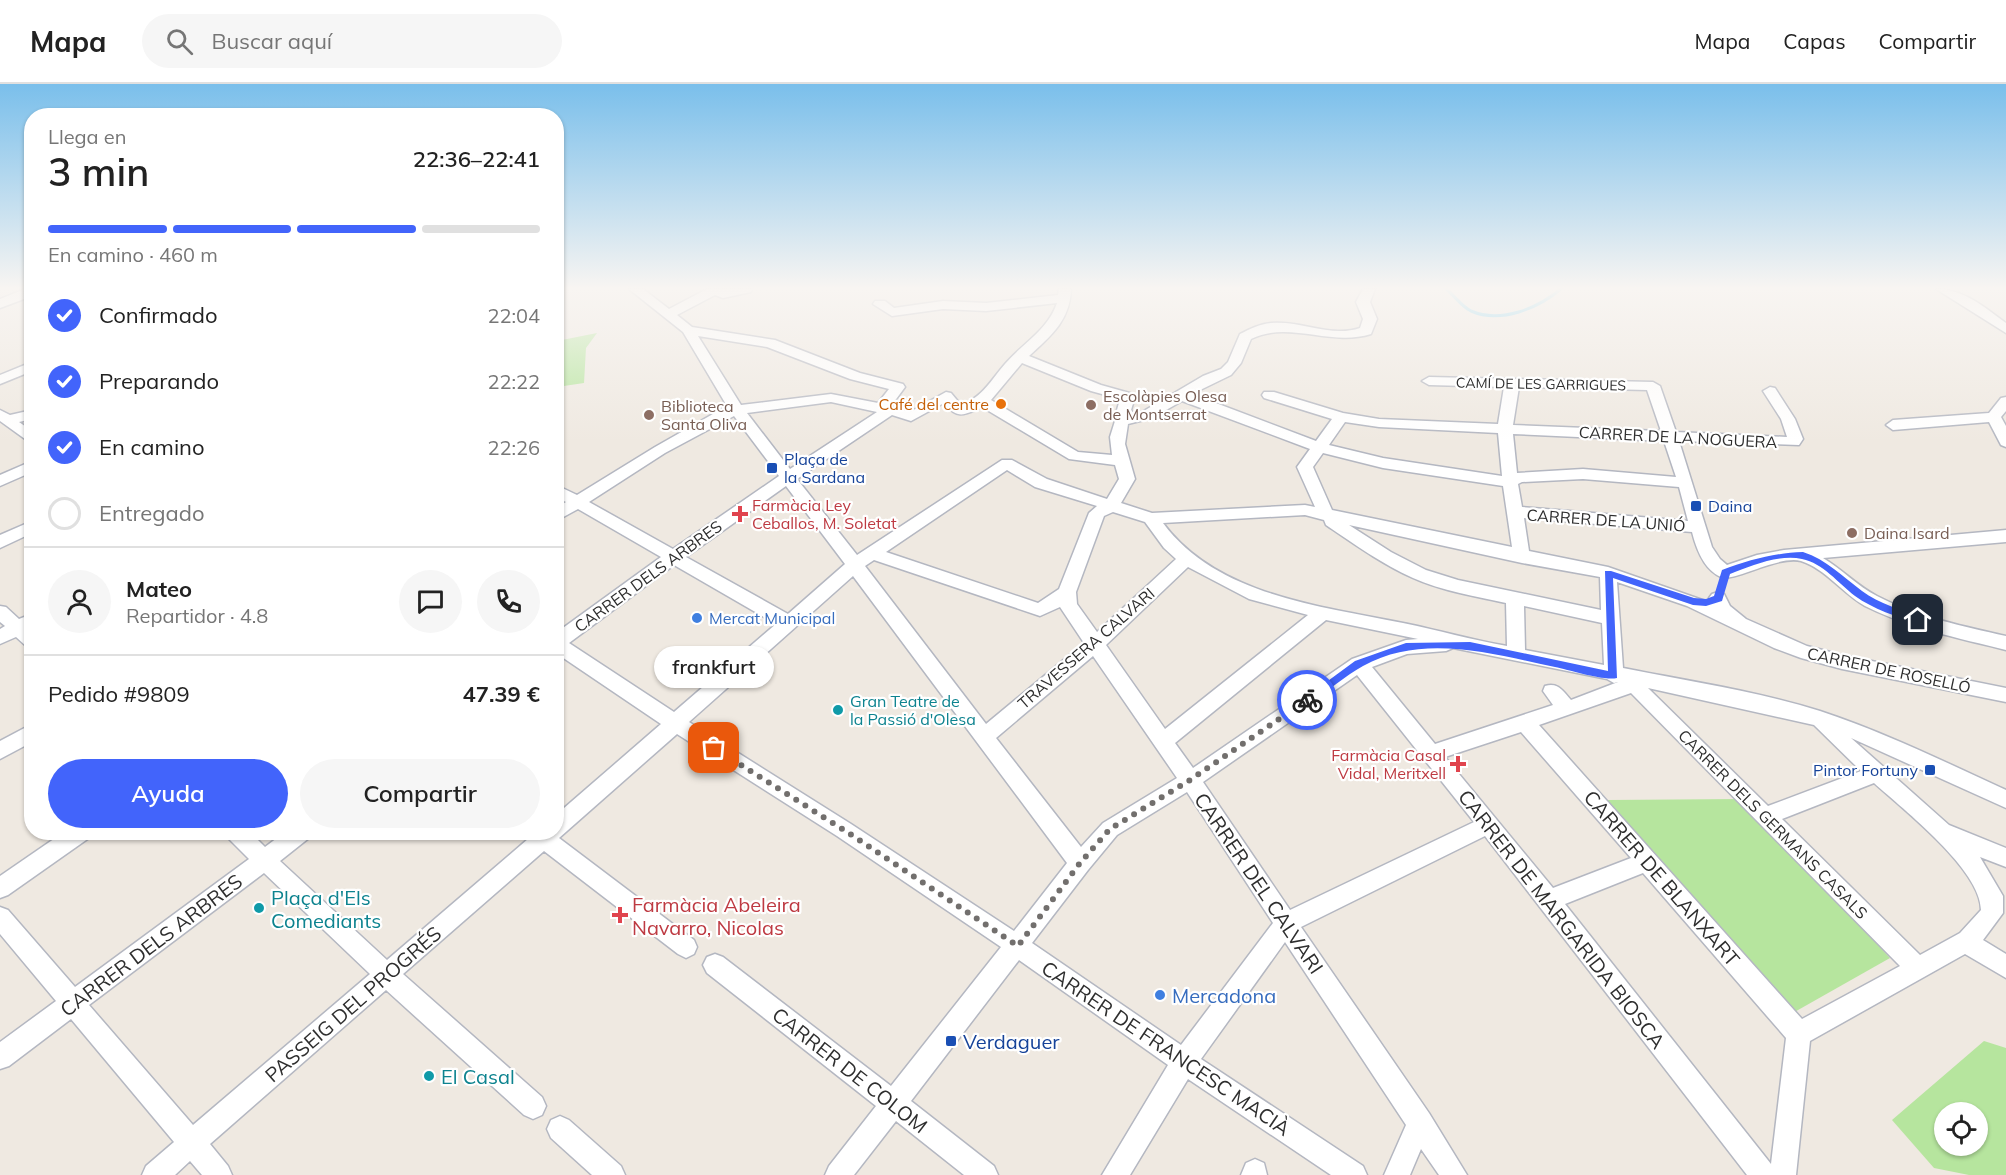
<!DOCTYPE html>
<html lang="es">
<head>
<meta charset="utf-8">
<style>
  :root { --surface:#fff; --page:#f6f6f6; --text:#222; --muted:#767676; --line:#e0e0e0; --accent:#4264fb }
  body { margin:0; font-family:Mulish,sans-serif; background:var(--page); color:var(--text); height:100vh; display:flex; flex-direction:column; font-size:22px; white-space:nowrap }
  * { box-sizing:border-box; margin:0 }
  p { font-size:20px; color:var(--muted) }
  .icon { flex:none; width:33px; height:33px; fill:none; stroke:currentColor; stroke-width:2; stroke-linecap:round; stroke-linejoin:round }
  .map { position:relative; flex:1; overflow:hidden }
  .side { position:absolute; left:24px; top:24px; width:540px; height:732px; display:flex; flex-direction:column; background:var(--surface); border-radius:24px; box-shadow:0 2px 4px #0004 }
  .side>* { flex:none }
  .fabs { position:absolute; left:1934px; top:1018px; display:grid; gap:12px }
  .fabs a { display:grid; place-items:center; width:54px; height:54px; border-radius:50%; background:var(--surface); box-shadow:0 2px 4px #0004; font-size:30px }
  .pin { position:absolute; display:grid; place-items:center; width:51px; height:51px; color:#fff; margin:-26px; border-radius:12px; box-shadow:0 3px 9px #0006 }
  .courier { position:absolute; display:grid; place-items:center; width:60px; height:60px; margin:-30px; border:4px solid #4264fb; border-radius:50%; background:#fff; color:#222; box-shadow:0 2px 8px #0007 }
  .bubble { position:absolute; height:42px; border-radius:21px; background:var(--surface); box-shadow:0 2px 4px #0004; font-size:20px; font-weight:600; line-height:42px; text-align:center }
  .summary em { font-style:normal; font-weight:600 }
  .summary div { display:flex; flex-direction:column-reverse }
  .summary { display:flex; align-items:center; justify-content:space-between; height:102px; padding:0 24px }
  h1 { font-size:39px; font-weight:600; line-height:45px }
  .bar { display:grid; grid-template-columns:repeat(4,1fr); gap:9px 6px; align-content:center; height:72px; padding:0 24px }
  .bar i { height:8px; border-radius:4px; background:var(--line) }
  .bar .on { background:var(--accent) }
  .bar p { grid-column:span 4 }
  .line { display:flex; align-items:center; gap:15px; padding:0 24px; border-top:2px solid var(--line) }
  .line div { flex:1 }
  .round { display:grid; place-items:center; flex:none; width:63px; height:63px; border-radius:32px; background:var(--page) }
  ol { padding:0 24px; list-style:none }
  li { display:flex; align-items:center; gap:18px; height:66px }
  li p { margin-inline-start:auto }
  li .icon { padding:6px; border-radius:50%; background:var(--accent); color:#fff; stroke-width:4 }
  li:last-child { color:var(--muted) }
  li i { width:33px; height:33px; border:3px solid var(--line); border-radius:50% }
  .button { display:flex; gap:12px; margin-top:auto; padding:12px 24px }
  .button a { flex:1; height:69px; border-radius:36px; background:var(--accent); color:#fff; font-size:24px; font-weight:600; line-height:69px; text-align:center }
  .button a+a { background:var(--page); color:var(--text) }
  header { display:flex; align-items:center; gap:36px; box-sizing:border-box; height:84px; padding:0 30px; background:var(--surface); border-bottom:2px solid var(--line) }
  header strong { font-size:28px }
  nav { display:flex; gap:33px; margin-inline-start:auto; font-size:21px }
  .search { width:420px; height:54px; background:var(--page); display:flex; align-items:center; gap:15px; box-sizing:border-box; padding:0 21px; border-radius:33px; color:var(--muted); font-size:22px }
  .map>svg:first-child { display:block }
  .green { fill:#b6e59e; fill-rule:evenodd }
  .lines { fill:none; stroke-linecap:round; stroke-linejoin:round }
  .stream { stroke:#75cff0; stroke-width:3 }
  .minor-casing { stroke:#b4b7c1; stroke-width:3 }
  .minor { fill:#fff; fill-rule:evenodd }
  .route { fill:#4264fb }
  .done { stroke:#726f6d; stroke-width:6; stroke-dasharray:0 10.8 }
  .food-dot { fill:#e8710a; stroke:#fff; stroke-width:2 }
  .education-dot { fill:#8d6e63; stroke:#fff; stroke-width:2 }
  .transit-dot { fill:#1a4fb4; stroke:#fff; stroke-width:2 }
  .health-dot { fill:#e0444e; stroke:#fff; stroke-width:2 }
  .shop-dot { fill:#3f7fe0; stroke:#fff; stroke-width:2 }
  .culture-dot { fill:#0f9aa8; stroke:#fff; stroke-width:2 }
  .labels { text-anchor:middle; dominant-baseline:central; stroke-width:4.5; stroke-linejoin:round; paint-order:stroke }
  .far-street-label { font-size:14px; fill:#2e2e2e; stroke:#fff }
  .education-label { font-size:16px; fill:#785e54; stroke:#fff; text-anchor:start }
  .food-label { font-size:16px; fill:#c56008; stroke:#fff; text-anchor:end }
  .street-label { font-size:16px; fill:#2e2e2e; stroke:#fff }
  .transit-label { font-size:16px; fill:#164399; stroke:#fff; text-anchor:start }
  .health-label { font-size:16px; fill:#be3a42; stroke:#fff; text-anchor:start }
  .shop-label { font-size:16px; fill:#366cbe; stroke:#fff; text-anchor:start }
  .culture-label { font-size:16px; fill:#0d838f; stroke:#fff; text-anchor:start }
  .near-street-label { font-size:20px; fill:#2e2e2e; stroke:#fff }
  .near-culture-label { font-size:20px; fill:#0d838f; stroke:#fff; text-anchor:start }
  .near-health-label { font-size:20px; fill:#be3a42; stroke:#fff; text-anchor:start }
  .near-shop-label { font-size:20px; fill:#366cbe; stroke:#fff; text-anchor:start }
  .near-transit-label { font-size:20px; fill:#164399; stroke:#fff; text-anchor:start }
</style>
</head>
<body>
<header>
<strong>Mapa</strong>
<div class="search"><svg class="icon" aria-label="search" viewBox="0 0 24 24"><circle cx="10" cy="10" r="6"/><path d="M15 15l6 6"/></svg>Buscar aquí</div>
<nav><a>Mapa</a><a>Capas</a><a>Compartir</a></nav>
</header>
<div class="map">
<svg width="2006" height="1091" viewBox="0 0 2006 1091">
  <rect width="100%" height="100%" fill="#efe9e1"/>
  <g class="green">
    <path d="M597,249l-11,15 -2,35 -27,4v-46z"/>
    <path d="M1742,715l148,159 -99,56 -184,-214z"/>
    <path d="M1984,957l22,7v127h-37l-35,-7 -42,-48zM1944,1029h33v33h-33z"/>
  </g>
  <g class="lines">
    <path class="stream" d="M1446,205c9,7 15,17 25,22 30,13 67,-3 90,-22"/>
    <g class="minor-casing">
      <g id="minor">
        <path d="M25,205h7v7l-32,12v-9z"/>
        <path d="M629,205h14l26,20 38,-20h45l-1,3 -28,6 -8,-3 -38,20 15,12 83,13 85,33 43,11 2,3 -14,19 19,6 36,-20 5,1 10,12c22,-8 30,-25 44,-41 18,-21 43,-34 52,-61l-71,8 -43,-2 -51,7 -19,-12 2,-3h10l9,7 49,-7 43,2 72,-8 1,-6h12c-1,31 -19,46 -42,67l72,29 32,9 2,3 -4,13 3,4 8,-2 61,-36 18,-7 7,-7 12,-28c10,-5 20,-10 31,-11 30,-3 60,15 89,5l3,-9 -7,-17 7,-13h12l-5,13 7,17 -6,15c-41,13 -82,-14 -120,5l-10,24 -10,12 -39,19 124,47 16,-22 -68,-21 -2,-3 2,-3h10l69,21 36,6 119,5 6,-37 -75,-2 -7,-4 7,-4 224,5 7,4 16,46 111,5 -6,-18 -18,-28 7,-4 5,1 20,31 8,20 -4,6 -120,-4 33,106 8,12 7,6 30,-10 27,-5 222,-20v12l-183,16c19,11 34,28 54,38 40,21 85,30 129,40v14c-48,-12 -97,-22 -141,-44 -22,-12 -39,-37 -64,-45 -22,-6 -67,21 -80,16 -17,-7 -25,-29 -29,-45l-168,-14 5,33 79,16 103,36 -2,-5 3,-4 6,-2 6,2 6,12 16,13 61,27 35,9 164,33v14l-164,-33 -41,-11 -27,-10 -87,-42 -70,-24 6,86c65,13 133,23 197,43 64,21 125,51 186,79v18l-155,-70 98,87 57,23v19l-26,-10 23,39v17l-20,27 23,14v24l-41,-24 -155,87 -14,134h-49l-262,-339 -184,91 128,186 38,62h-28l-18,-26 -11,26h-26l22,-50 -121,-183 -84,117 162,107 4,9h-36l-143,-96 -58,96h-28l66,-110 -149,-105 -108,141 83,65 4,9h-34l-68,-54 -42,54h-29l4,-9 47,-60 -169,-133 -4,-8 4,-8 8,-3 8,3 168,129 110,-139 -164,-111 -160,-102 -118,104 135,102 3,7 -3,7 -8,4 -8,-4 -134,-103 -141,123 139,123 4,9 -4,9 -9,4 -9,-4 -138,-125 -176,154 18,22 4,9h-30l-12,-14 -15,14h-33l4,-9 28,-24 -103,-123 -62,47 -9,3v-27l56,-41 -56,-67v-27l8,3 67,77 174,-128 -21,-21 -3,-6h25l15,15 20,-15h27l-3,6 -29,23 107,99 141,-121 -3,-7h31v-17l105,-91 -105,-71v-20l105,-76 -83,-48 -22,12v-13l10,-6 -10,-5v-12l21,10 78,-48 72,-41 -44,-74zM698,252l69,11 83,32 39,10 -11,14 -47,-9 -90,11zM1022,279l69,28 29,8 -3,11 4,7 -6,4 -5,16 2,18 -34,-3 -87,-52zM1519,303l128,3 14,41 -148,-6zM1182,317l128,48 -13,18 18,40 -10,-2 -153,8 -31,-10 14,-24 -10,-35 3,-20 24,-6zM831,318l46,10 -87,57 -43,-56zM944,319c14,17 20,12 38,4l87,52 46,6 4,14 -12,20 -60,-20 -35,-19h-10l-145,95 -60,-76 95,-64 19,6zM734,332l45,60 -106,73 -84,-47 76,-49zM1345,338l34,5 119,6 4,43 -119,-18 -54,-13zM1513,350l151,7 12,36 -93,-8 -66,4zM1323,369l60,15 120,18 9,61 -180,-37 -19,-43zM1007,386l28,17 62,19 -8,7 -30,76 -21,14 -152,-51zM1583,395l96,8 9,34 -166,-14 -4,-23 4,-2zM786,402l59,78 -57,50 -102,-57zM1113,428l32,10 19,26 12,11 -79,73 -20,-28 -1,-12 28,-76zM1305,431l19,5 2,5c28,19 56,39 87,53 29,13 62,18 93,25l1,43c-35,-6 -69,-16 -104,-23 -82,-17 -186,-27 -240,-100zM1349,441l173,38 78,14 1,33 -143,-30 -32,-10 -35,-18zM874,476l166,56 20,-9 24,36 -98,81 -121,-158zM674,481l102,59 -102,88 -105,-69zM1188,483l61,32 59,16 -143,114 -59,-84zM853,492l214,287 -53,68 -163,-107 -162,-102zM1524,522l78,17 2,42 -79,-15zM1326,536l92,19 -12,1 -54,19 -159,109 -18,-25zM1453,564l154,31 7,4 4,-1 -47,18c-8,-9 -13,-18 -26,-14l-2,5 10,14 -118,39 -63,-77 35,-13 39,-3zM1093,572l84,122 -74,45 -22,24 -85,-109zM1357,591l117,147 -184,88 -87,-128zM1648,604l166,37 47,46 -93,35zM1631,609l269,273 -98,53 -263,-294zM1521,648l110,126 -78,30 -108,-131zM1874,699c30,27 107,87 107,127l-21,23 -40,22 -138,-136zM1187,708l86,131 -92,122 -149,-102 56,-73 29,-35zM264,789l106,101 -177,151 -104,-120zM1643,789l143,165 -15,126 -206,-260z"/>
        <path d="M1936,205c28,0 48,18 70,34v10z"/>
        <path d="M32,278v9l-32,13v-9z"/>
        <path d="M2006,313v14l-5,6 5,9v21l-5,-2 -12,-23 -96,8 -7,-5 7,-5 96,-7 12,-15z"/>
        <path d="M0,326l10,5 22,-5v9l-13,3 13,9v13l-32,-23z"/>
        <path d="M32,377v11l-32,14v-11z"/>
        <path d="M32,437v12l-32,15v-13z"/>
        <path d="M0,522l6,1 13,12 13,-5v34l-6,-2 -10,-9 -16,7v-15l5,-3 -5,-4z"/>
        <path d="M32,640v18l-32,17v-18z"/>
        <path d="M64,748h28l-3,6 -81,57 -8,3v-22z"/>
        <path d="M560,1032l9,4 52,46 4,9h-33l-41,-37 -4,-9 4,-9z"/>
        <path d="M1255,1075l9,4 3,12h-26l5,-12z"/>
      </g>
    </g>
    <use href="#minor" class="minor"/>
  </g>
  <linearGradient id="sky" x2="0" y2="1"><stop stop-color="#7abfeb"/><stop offset="0.57" stop-color="#f8f5f2"/><stop offset="1" stop-color="#f8f5f2" stop-opacity="0"/></linearGradient>
  <rect width="2006" height="358" fill="url(#sky)"/>
  <path class="route" d="M1803,468c24,8 39,24 59,39 17,13 40,19 60,26v5l-4,1c-21,-6 -45,-14 -63,-27 -17,-13 -32,-33 -53,-37 -23,-5 -51,7 -72,15l-8,27 -16,5 -13,-1 -80,-27 4,100c-14,3 -47,-8 -62,-11 -63,-13 -132,-34 -192,-1 -18,10 -35,25 -53,37h-7l-1,-3 53,-39 51,-18 64,-1 138,29 -3,-100h6l83,27 12,1 8,-3 8,-26c27,-10 52,-17 81,-18z"/>
  <g class="lines">
    <path class="done" d="M714,664l130,82 174,116 62,-83 30,-34 80,-49 117,-80"/>
  </g>
  <circle class="food-dot" cx="1001" cy="320" r="6"/>
  <g class="education-dot">
    <circle cx="1091" cy="321" r="6"/>
    <circle cx="649" cy="331" r="6"/>
    <circle cx="1852" cy="449" r="6"/>
  </g>
  <g class="transit-dot">
    <rect x="766" y="378" width="12" height="12" rx="3"/>
    <rect x="1690" y="416" width="12" height="12" rx="3"/>
    <rect x="1924" y="680" width="12" height="12" rx="3"/>
    <rect x="945" y="951" width="12" height="12" rx="3"/>
  </g>
  <g class="health-dot">
    <path d="M737 421h6v6h6v6h-6v6h-6v-6h-6v-6h6z"/>
    <path d="M1455 671h6v6h6v6h-6v6h-6v-6h-6v-6h6z"/>
    <path d="M617 822h6v6h6v6h-6v6h-6v-6h-6v-6h6z"/>
  </g>
  <g class="shop-dot">
    <circle cx="697" cy="534" r="6"/>
    <circle cx="1160" cy="911" r="6"/>
  </g>
  <g class="culture-dot">
    <circle cx="838" cy="626" r="6"/>
    <circle cx="259" cy="824" r="6"/>
    <circle cx="429" cy="992" r="6"/>
  </g>
  <g class="labels">
    <g class="far-street-label">
      <text transform="translate(1541 300) rotate(1)">CAMÍ DE LES GARRIGUES</text>
    </g>
    <g class="education-label">
      <text x="1103" y="312">Escolàpies Olesa<tspan x="1103" dy="18">de Montserrat</tspan></text>
      <text x="661" y="322">Biblioteca<tspan x="661" dy="18">Santa Oliva</tspan></text>
      <text x="1864" y="449">Daina Isard</text>
    </g>
    <g class="food-label">
      <text x="989" y="320">Café del centre</text>
    </g>
    <g class="street-label">
      <text transform="translate(1678 353) rotate(3)">CARRER DE LA NOGUERA</text>
      <text transform="translate(1606 436) rotate(4)">CARRER DE LA UNIÓ</text>
      <text transform="translate(648 492) rotate(-36)">CARRER DELS ARBRES</text>
      <text transform="translate(1086 564) rotate(-41)">TRAVESSERA CALVARI</text>
      <text transform="translate(1889 586) rotate(12)">CARRER DE ROSELLÓ</text>
      <text transform="translate(1773 740) rotate(45)">CARRER DELS GERMANS CASALS</text>
    </g>
    <g class="transit-label">
      <text x="784" y="375">Plaça de<tspan x="784" dy="18">la Sardana</tspan></text>
      <text x="1708" y="422">Daina</text>
      <text x="1918" y="686" text-anchor="end">Pintor Fortuny</text>
    </g>
    <g class="health-label">
      <text x="752" y="421">Farmàcia Ley<tspan x="752" dy="18">Ceballos, M. Soletat</tspan></text>
      <text x="1446" y="671" text-anchor="end">Farmàcia Casal<tspan x="1446" dy="18">Vidal, Meritxell</tspan></text>
    </g>
    <g class="shop-label">
      <text x="709" y="534">Mercat Municipal</text>
    </g>
    <g class="culture-label">
      <text x="850" y="617">Gran Teatre de<tspan x="850" dy="18">la Passió d'Olesa</tspan></text>
    </g>
    <g class="near-street-label">
      <text transform="translate(1662 794) rotate(49)">CARRER DE BLANXART</text>
      <text transform="translate(1259 799) rotate(56)">CARRER DEL CALVARI</text>
      <text transform="translate(1562 835) rotate(52)">CARRER DE MARGARIDA BIOSCA</text>
      <text transform="translate(151 861) rotate(-37)">CARRER DELS ARBRES</text>
      <text transform="translate(353 920) rotate(-41)">PASSEIG DEL PROGRÉS</text>
      <text transform="translate(1166 964) rotate(34)">CARRER DE FRANCESC MACIÀ</text>
      <text transform="translate(850 986) rotate(38)">CARRER DE COLOM</text>
    </g>
    <g class="near-culture-label">
      <text x="271" y="813">Plaça d'Els<tspan x="271" dy="23">Comediants</tspan></text>
      <text x="441" y="992">El Casal</text>
    </g>
    <g class="near-health-label">
      <text x="632" y="820">Farmàcia Abeleira<tspan x="632" dy="23">Navarro, Nicolas</tspan></text>
    </g>
    <g class="near-shop-label">
      <text x="1172" y="911">Mercadona</text>
    </g>
    <g class="near-transit-label">
      <text x="963" y="957">Verdaguer</text>
    </g>
  </g>
</svg>
<div class="fabs">
<a><svg class="icon" aria-label="locate" viewBox="0 0 24 24"><circle cx="12" cy="12" r="6"/><path d="M12 2v4M12 18v4M2 12h4M18 12h4"/></svg></a>
</div>
<div class="pin" style="left:714px;top:664px;background:#ea580c"><svg class="icon" aria-label="bag" viewBox="0 0 24 24"><path d="M5 8h14l-1 12H6zM9 8a3 3 0 0 1 6 0"/></svg></div>
<div class="pin" style="left:1918px;top:536px;background:#1f2937"><svg class="icon" aria-label="home" viewBox="0 0 24 24"><path d="M3 11l9-7 9 7M6 9v11h12V9"/></svg></div>
<div class="courier" style="left:1307px;top:616px"><svg class="icon" aria-label="bike" viewBox="0 0 24 24"><circle cx="6" cy="16" r="4"/><circle cx="18" cy="16" r="4"/><path d="M6 16l4-8h5l3 8M10 8l3 8H6M13 5h3"/></svg></div>
<div class="bubble" style="left:654px;top:562px;width:120px">frankfurt</div>
<section class="side">
<div class="summary"><div><h1>3 min</h1><p>Llega en</p></div><em>22:36–22:41</em></div>
<div class="bar"><i class="on"></i><i class="on"></i><i class="on"></i><i></i><p>En camino · 460 m</p></div>
<ol>
<li><svg class="icon" aria-label="check" viewBox="0 0 24 24"><path d="M5 12l5 5 9-10"/></svg>Confirmado<p>22:04</p></li>
<li><svg class="icon" aria-label="check" viewBox="0 0 24 24"><path d="M5 12l5 5 9-10"/></svg>Preparando<p>22:22</p></li>
<li><svg class="icon" aria-label="check" viewBox="0 0 24 24"><path d="M5 12l5 5 9-10"/></svg>En camino<p>22:26</p></li>
<li><i></i>Entregado</li>
</ol>
<div class="line" style="height:108px"><a class="round"><svg class="icon" aria-label="person" viewBox="0 0 24 24"><circle cx="12" cy="8" r="4"/><path d="M4 21q1-7 8-7t8 7"/></svg></a><div><b>Mateo</b><p>Repartidor · 4.8</p></div><a class="round"><svg class="icon" aria-label="chat" viewBox="0 0 24 24"><path d="M4 5h16v11H9l-5 4z"/></svg></a><a class="round"><svg class="icon" aria-label="phone" viewBox="0 0 24 24"><path d="M5 4h4l2 5-3 2q2 4 5 5l2-3 5 2v4C11 20 4 13 5 4z"/></svg></a></div>
<div class="line" style="height:78px"><div>Pedido #9809</div><b>47.39 €</b></div>
<div class="button"><a>Ayuda</a><a>Compartir</a></div>
</section>
</div>
</body>
</html>
